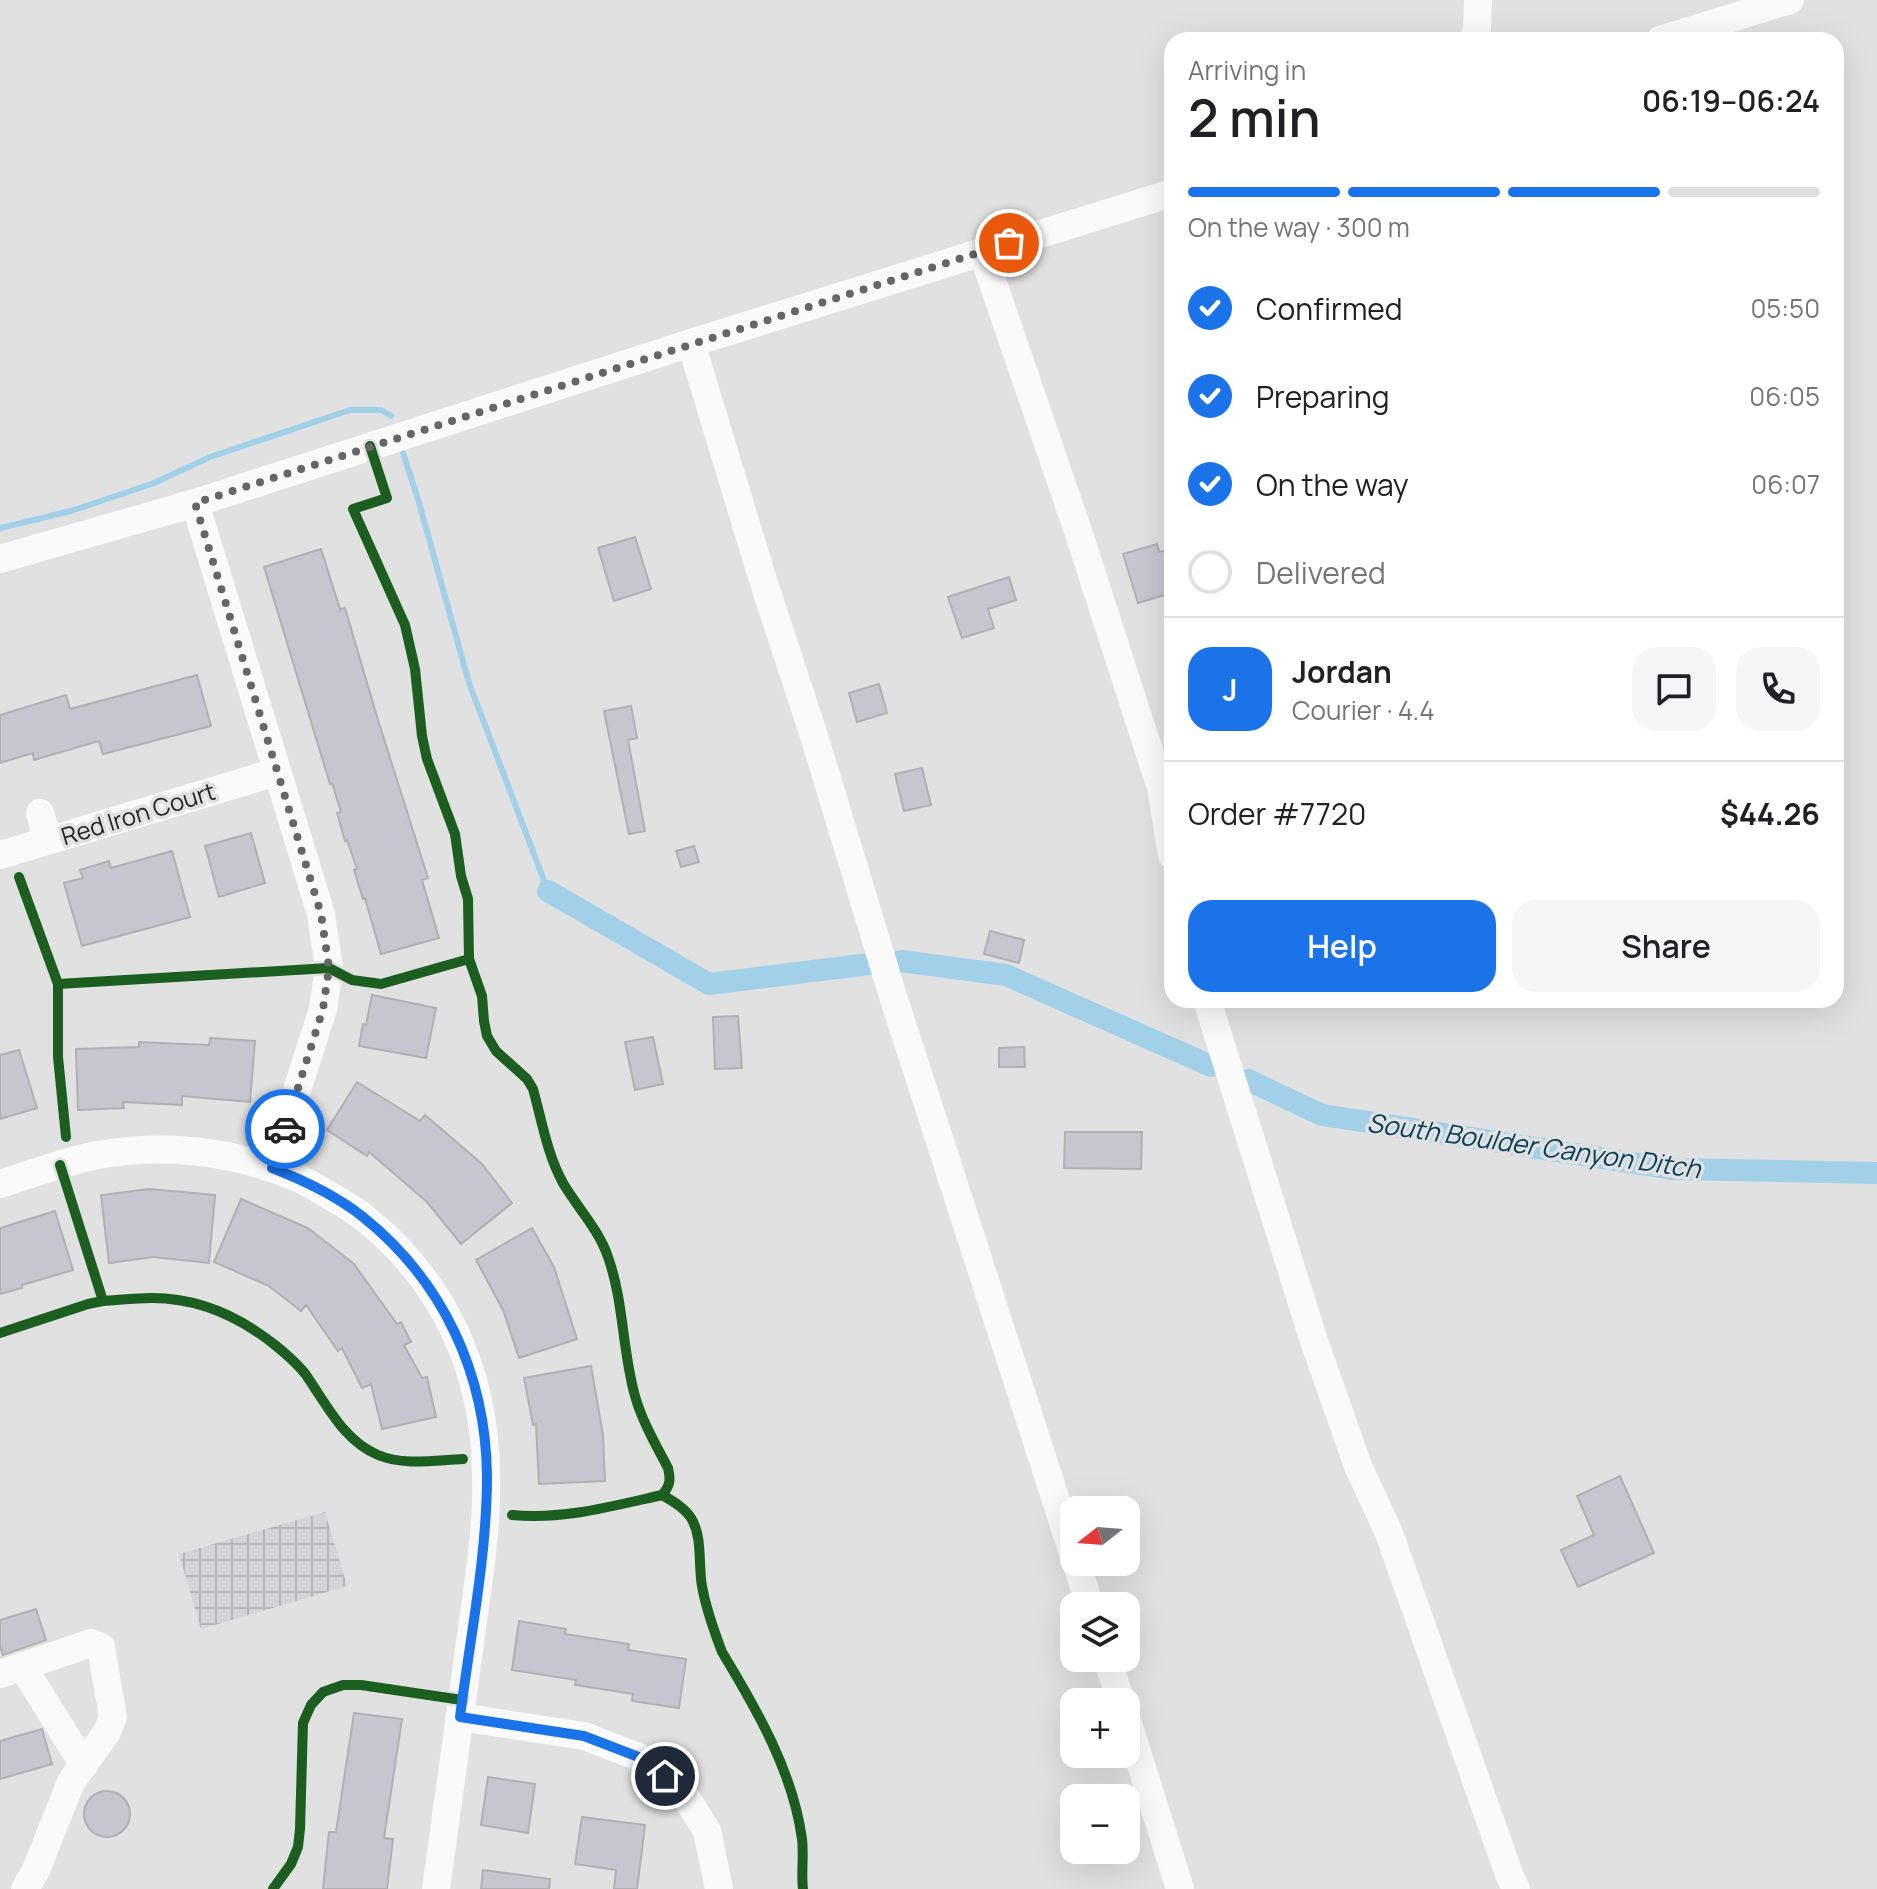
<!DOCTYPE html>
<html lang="en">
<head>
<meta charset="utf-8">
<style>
  :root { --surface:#fff; --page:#f6f6f6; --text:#202124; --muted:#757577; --line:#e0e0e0; --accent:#1a73e8 }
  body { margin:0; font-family:Manrope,sans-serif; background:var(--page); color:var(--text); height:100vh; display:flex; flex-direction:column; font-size:30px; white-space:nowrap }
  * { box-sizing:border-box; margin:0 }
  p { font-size:26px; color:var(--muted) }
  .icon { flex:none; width:44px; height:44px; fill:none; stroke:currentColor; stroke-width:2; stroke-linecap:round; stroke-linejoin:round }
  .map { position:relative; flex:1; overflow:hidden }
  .sheet { position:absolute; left:1164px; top:32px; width:680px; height:976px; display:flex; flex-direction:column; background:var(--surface); border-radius:24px; box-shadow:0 8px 32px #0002 }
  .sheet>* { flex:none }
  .needle { width:52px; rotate:253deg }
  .tools { position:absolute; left:1060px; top:1496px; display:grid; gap:16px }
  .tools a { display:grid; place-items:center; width:80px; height:80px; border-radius:16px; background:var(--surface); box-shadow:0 8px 32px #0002; font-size:40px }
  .pin { position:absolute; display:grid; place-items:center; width:68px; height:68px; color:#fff; margin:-34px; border:4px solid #fff; border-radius:50%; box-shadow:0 2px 8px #0007 }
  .courier { position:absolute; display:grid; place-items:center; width:80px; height:80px; margin:-40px; border:6px solid #1a73e8; border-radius:50%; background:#fff; color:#222; box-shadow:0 2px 10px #0007 }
  .headline em { font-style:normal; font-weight:600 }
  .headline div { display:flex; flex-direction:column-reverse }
  .headline { display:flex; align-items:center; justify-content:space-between; height:136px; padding:0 24px }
  h1 { font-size:52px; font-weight:600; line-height:60px }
  .bar { display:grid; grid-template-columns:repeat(4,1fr); gap:12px 8px; align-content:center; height:96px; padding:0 24px }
  .bar i { height:10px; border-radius:6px; background:var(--line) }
  .bar .active { background:var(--accent) }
  .bar p { grid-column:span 4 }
  .line { display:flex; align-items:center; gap:20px; padding:0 24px; border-top:2px solid var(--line) }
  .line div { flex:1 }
  .round { display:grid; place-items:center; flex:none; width:84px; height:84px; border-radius:24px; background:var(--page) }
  ol { padding:0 24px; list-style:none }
  li { display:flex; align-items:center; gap:24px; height:88px }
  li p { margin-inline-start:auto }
  li .icon { padding:8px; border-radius:50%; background:var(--accent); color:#fff; stroke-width:4 }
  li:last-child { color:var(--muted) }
  li i { width:44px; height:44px; border:4px solid var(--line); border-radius:50% }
  .action { display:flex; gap:16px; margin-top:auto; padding:16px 24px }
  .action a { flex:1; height:92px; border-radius:24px; background:var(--accent); color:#fff; font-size:32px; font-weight:600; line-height:92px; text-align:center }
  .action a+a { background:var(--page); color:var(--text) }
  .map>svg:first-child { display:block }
  .industrial { fill:url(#industrial-grid) }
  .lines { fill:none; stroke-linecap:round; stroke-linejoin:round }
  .stream { stroke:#a2d0e9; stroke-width:6 }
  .canal { stroke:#a2d0e9; stroke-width:22 }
  .building { fill:#c6c6d1; stroke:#b0b0b0; stroke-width:2 }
  .minor { stroke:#fafafb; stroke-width:28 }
  .cycleway-casing { stroke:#e1e1e2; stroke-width:15 }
  .cycleway { stroke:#1b5e20; stroke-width:10 }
  .done { stroke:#666; stroke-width:8; stroke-dasharray:0 14.4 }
  .route { stroke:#1a73e8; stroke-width:10 }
  .labels { text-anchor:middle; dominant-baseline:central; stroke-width:7; stroke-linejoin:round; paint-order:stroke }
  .street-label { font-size:24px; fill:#242424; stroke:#e1e1e2 }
  .water-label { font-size:26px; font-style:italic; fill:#084158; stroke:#e1e1e2 }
</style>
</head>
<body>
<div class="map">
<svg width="1877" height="1889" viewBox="0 0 1877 1889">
  <defs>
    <pattern id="industrial-grid" width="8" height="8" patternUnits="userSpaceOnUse" patternTransform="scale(2)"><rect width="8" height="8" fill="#d3d3d8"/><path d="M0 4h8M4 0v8" fill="none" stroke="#b5b5b9"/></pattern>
  </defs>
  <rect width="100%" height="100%" fill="#e1e1e2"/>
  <path class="industrial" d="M325,1512l22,74 -146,43 -22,-75z"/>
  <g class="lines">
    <g class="stream">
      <path d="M403,453l15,46 51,184 79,208"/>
      <path d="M0,528l71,-17 83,-28 56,-26 140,-47h31l10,6"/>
    </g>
    <g class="canal">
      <path d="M548,891l161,93 160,-20"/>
      <path d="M901,961l105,14 205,91"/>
      <path d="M1248,1080l74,35 351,54 204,4"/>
    </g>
  </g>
  <g class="building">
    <path d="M635,537l16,52 -37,12 -16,-53z"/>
    <path d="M1157,544l2,8 13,-3v27l-6,2 5,15 -33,10 -15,-49z"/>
    <path d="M321,549l19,60 5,-1 33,112 32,101 18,57 -6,2 17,58 -58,16 -16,-56 -2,1 -9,-29 3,-1 -10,-29 -2,1 -8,-28 4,-1 -9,-29 -2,1 -66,-217z"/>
    <path d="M1009,577l7,23 -28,9 6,19 -32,10 -14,-41z"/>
    <path d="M197,675l14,51 -108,28 -4,-13 -65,19 -1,-7 -33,10v-48l66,-20 4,14z"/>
    <path d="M879,684l8,29 -30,9 -8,-29z"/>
    <path d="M631,706l6,32 -9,2 17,91 -16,3 -25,-123z"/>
    <path d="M922,768l9,37 -27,6 -9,-37z"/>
    <path d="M251,833l14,50 -46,14 -14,-51z"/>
    <path d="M694,846l5,16 -18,5 -5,-16z"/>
    <path d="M172,851l18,66 -108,29 -18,-63 19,-5 -3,-8 29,-9 2,7z"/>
    <path d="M990,931l34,9 -5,23 -35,-9z"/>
    <path d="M372,995l64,13 -10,50 -67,-12 4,-22 3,1z"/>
    <path d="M738,1016l4,52 -27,1 -2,-52z"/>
    <path d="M653,1037l10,47 -28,6 -10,-48z"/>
    <path d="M210,1038l45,3 -5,61 -68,-6v9l-59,-3 1,6 -46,2 -2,-61 63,-2v-5l70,3z"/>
    <path d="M1024,1047l1,20h-26v-19z"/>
    <path d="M19,1050l18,58 -37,11v-64z"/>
    <path d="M357,1082l63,39 5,-6 57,49 30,39 -51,41 -34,-42 -58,-50 -2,4 -40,-26z"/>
    <path d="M1065,1132h77l-1,37 -77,-1z"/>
    <path d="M149,1189l66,6 -6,68 -56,-6 -44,6 -8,-68z"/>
    <path d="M241,1199l67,29 46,36 43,60 4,-2 10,20 -7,3 18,33 5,-1 9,40 -54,12 -11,-45 -9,4 -20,-40 -4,3 -32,-46 -5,6 -32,-25 -55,-24z"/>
    <path d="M55,1211l18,59 -51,15v3l-22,6v-66z"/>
    <path d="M532,1228l22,39 23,72 -58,19 -16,-48 -27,-50z"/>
    <path d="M591,1366l12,69 2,46 -66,3 -3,-60 -3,1 -9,-47z"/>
    <path d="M1620,1476l34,77 -76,34 -17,-37 33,-15 -17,-39z"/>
    <path d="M36,1609l10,31 -43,15 -3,-9v-26z"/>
    <path d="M519,1621l47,8 -1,5 64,10 -1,6 58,9 -7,49 -47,-7 1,-7 -58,-9 1,-5 -64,-10z"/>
    <path d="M354,1713l48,6 -18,119 9,1 -6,50h-64l6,-57h7z"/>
    <path d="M42,1729l10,35 -52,15v-38z"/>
    <path d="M488,1777l47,7 -7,49 -47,-8z"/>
    <circle cx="107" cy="1814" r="23"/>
    <path d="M582,1817l63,8 -8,64h-23l2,-19 -41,-6z"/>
    <path d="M483,1870l67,9 -1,10h-68z"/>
  </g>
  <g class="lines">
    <g class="minor">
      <path d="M1474,40l3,-12 1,-28"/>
      <path d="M1660,40l130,-40"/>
      <path d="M982,251l97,283 82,254 11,67"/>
      <path d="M691,343l71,234 53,162 77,254 182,563"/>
      <path d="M195,503l126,411 8,54 -6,41 -51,159"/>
      <path d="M0,559l195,-56 496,-160 481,-150"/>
      <path d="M40,813l8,27"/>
      <path d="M0,855l276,-83"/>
      <path d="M1207,1000l106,338 45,128 31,67 120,341 7,15"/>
      <path d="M0,1184c31,-10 61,-21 93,-28 69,-14 143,-5 207,23 11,5 21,12 32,18 10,6 21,12 30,19 82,64 123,156 124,258 2,57 -9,114 -16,169 -11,82 -23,164 -34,246"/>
      <path d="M1076,1562l14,44"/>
      <path d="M1107,1658l14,44"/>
      <path d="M22,1666l62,99"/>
      <path d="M0,1674l91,-31 10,4 12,70 -6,15 -36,50 -35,88 -11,19"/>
      <path d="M460,1717l124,19 65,25 33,30 25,40 12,58"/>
      <path d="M1126,1717l54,172"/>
    </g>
    <g class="cycleway-casing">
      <g id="cycleway">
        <path d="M370,446l17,52 -34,11 52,116 10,44 7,67 5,23 28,75 6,42 7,23 1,60 13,37 2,25 3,15 9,15 31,28 6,10c9,32 14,65 30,94 14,24 36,47 45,74 16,45 14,93 27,139 7,25 21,49 33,72 3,12 2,18 -6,27 -49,11 -99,25 -150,20"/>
        <path d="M19,877l39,107v73l8,80"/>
        <path d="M58,984l271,-16 23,12 29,4 88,-25"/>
        <path d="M60,1165l43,136c16,-1 33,-3 49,-3 46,0 88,19 123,47 11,9 23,19 31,30 21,30 37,65 72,80 26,11 58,5 85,4"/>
        <path d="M0,1333l88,-29 15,-3"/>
        <path d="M662,1495c11,6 23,13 29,23 12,19 7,47 11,68 4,23 12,45 20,66 35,58 71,120 80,187 2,17 -1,34 1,50"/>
        <path d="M273,1889l18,-25 7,-17 2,-18 3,-106 8,-18 12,-13 20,-7h18l101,15"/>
      </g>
    </g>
    <use href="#cycleway" class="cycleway"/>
  </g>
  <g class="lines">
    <path class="done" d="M285,1129l38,-120 6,-41 -8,-54 -126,-411 814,-260"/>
    <path class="route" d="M285,1129l-13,39c31,12 65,28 91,49 80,64 123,157 124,259 0,80 -17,162 -27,241l124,19 65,25 16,15"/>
  </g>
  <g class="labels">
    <g class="street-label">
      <text transform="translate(138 813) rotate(-17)">Red Iron Court</text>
    </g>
    <g class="water-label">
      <text transform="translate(1534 1145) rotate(8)">South Boulder Canyon Ditch</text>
    </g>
  </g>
</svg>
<div class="tools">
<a><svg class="needle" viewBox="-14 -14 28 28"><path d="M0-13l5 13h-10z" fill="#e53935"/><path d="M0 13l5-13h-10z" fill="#757577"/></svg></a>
<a><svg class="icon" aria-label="layers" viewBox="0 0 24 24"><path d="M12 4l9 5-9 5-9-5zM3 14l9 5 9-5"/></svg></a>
<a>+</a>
<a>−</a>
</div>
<div class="pin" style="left:1009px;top:243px;background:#ea580c"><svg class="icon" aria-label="bag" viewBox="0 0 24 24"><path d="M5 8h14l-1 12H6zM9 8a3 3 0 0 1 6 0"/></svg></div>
<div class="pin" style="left:665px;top:1776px;background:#1f2937"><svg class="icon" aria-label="home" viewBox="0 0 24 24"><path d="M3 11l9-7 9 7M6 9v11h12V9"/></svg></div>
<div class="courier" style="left:285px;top:1129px"><svg class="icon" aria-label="car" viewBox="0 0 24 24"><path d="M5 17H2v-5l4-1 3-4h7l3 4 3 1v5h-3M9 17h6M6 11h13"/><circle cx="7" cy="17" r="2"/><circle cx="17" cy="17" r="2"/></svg></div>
<section class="sheet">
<div class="headline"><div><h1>2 min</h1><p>Arriving in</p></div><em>06:19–06:24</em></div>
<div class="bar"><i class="active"></i><i class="active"></i><i class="active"></i><i></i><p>On the way · 300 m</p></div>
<ol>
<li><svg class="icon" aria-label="check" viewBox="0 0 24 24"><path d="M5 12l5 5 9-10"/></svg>Confirmed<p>05:50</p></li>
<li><svg class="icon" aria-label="check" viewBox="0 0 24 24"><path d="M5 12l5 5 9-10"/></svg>Preparing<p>06:05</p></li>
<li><svg class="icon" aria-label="check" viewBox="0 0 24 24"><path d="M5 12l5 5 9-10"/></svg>On the way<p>06:07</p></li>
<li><i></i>Delivered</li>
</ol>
<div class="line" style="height:144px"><b class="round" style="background:var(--accent);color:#fff">J</b><div><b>Jordan</b><p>Courier · 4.4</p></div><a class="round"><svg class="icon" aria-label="chat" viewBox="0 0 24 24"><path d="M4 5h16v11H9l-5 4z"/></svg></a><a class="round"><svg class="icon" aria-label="phone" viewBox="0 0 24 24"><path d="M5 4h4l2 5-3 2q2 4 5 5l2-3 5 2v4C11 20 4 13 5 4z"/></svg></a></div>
<div class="line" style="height:104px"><div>Order #7720</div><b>$44.26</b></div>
<div class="action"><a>Help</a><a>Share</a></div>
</section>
</div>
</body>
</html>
